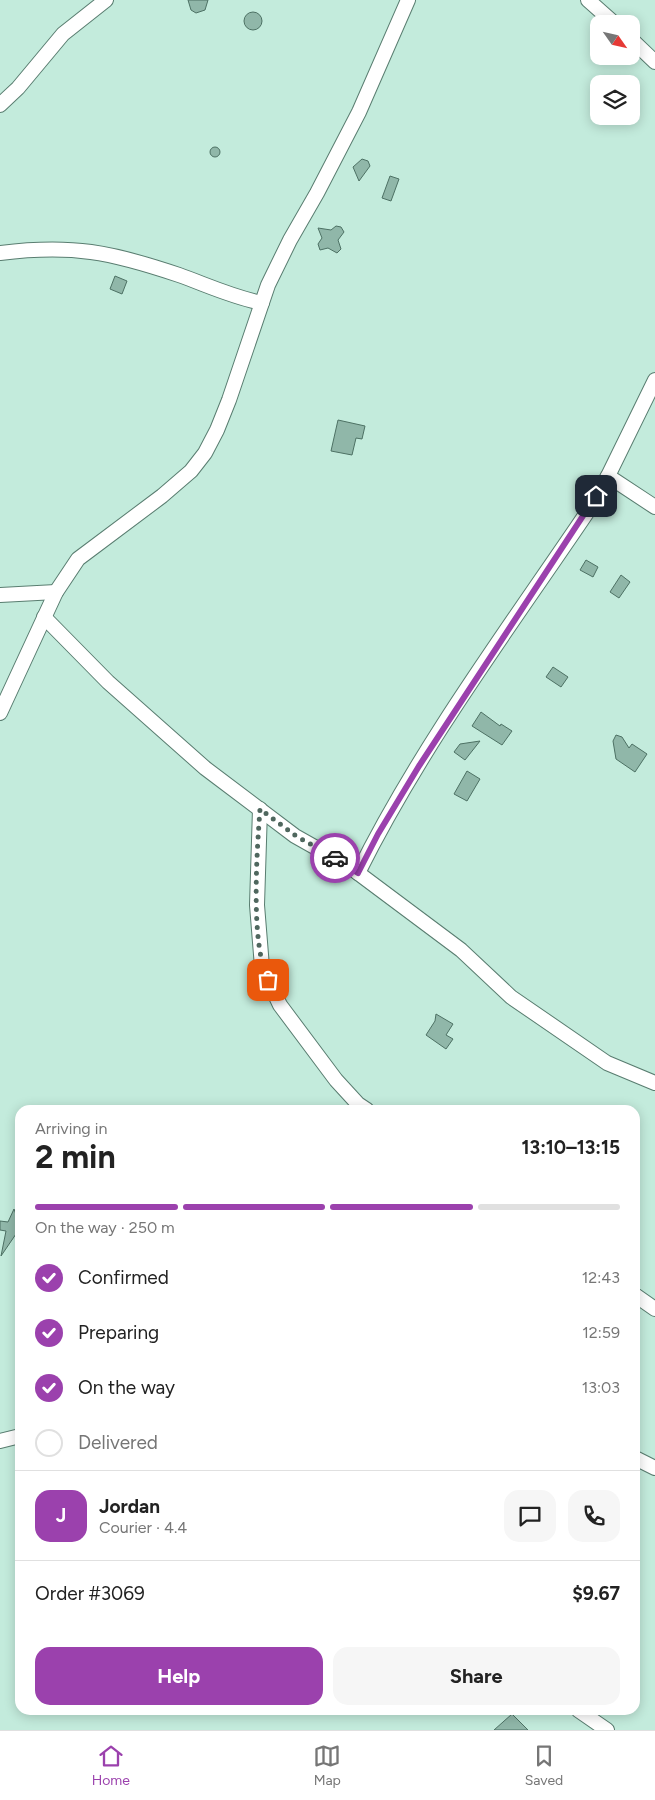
<!DOCTYPE html>
<html lang="en">
<head>
<meta charset="utf-8">
<style>
  :root { --surface:#fff; --page:#f6f6f6; --text:#222; --muted:#767676; --line:#e0e0e0; --accent:#9b41ad }
  body { margin:0; font-family:Figtree,sans-serif; background:var(--page); color:var(--text); height:100vh; display:flex; flex-direction:column; font-size:19px; white-space:nowrap }
  * { box-sizing:border-box; margin:0 }
  p { font-size:16px; color:var(--muted) }
  .icon { flex:none; width:28px; height:28px; fill:none; stroke:currentColor; stroke-width:2; stroke-linecap:round; stroke-linejoin:round }
  .map { position:relative; flex:1; overflow:hidden }
  .panel { position:absolute; left:15px; top:1105px; width:625px; height:610px; display:flex; flex-direction:column; background:var(--surface); border-radius:15px; box-shadow:0 2px 12px #0003 }
  .panel>* { flex:none }
  .needle { width:32px; rotate:124deg }
  .controls { position:absolute; left:590px; top:15px; display:grid; gap:10px }
  .controls a { display:grid; place-items:center; width:50px; height:50px; border-radius:10px; background:var(--surface); box-shadow:0 2px 12px #0003; font-size:25px }
  .pin { position:absolute; display:grid; place-items:center; width:42px; height:42px; color:#fff; margin:-21px; border-radius:10px; box-shadow:0 2px 8px #0006 }
  .courier { position:absolute; display:grid; place-items:center; width:50px; height:50px; margin:-25px; border:4px solid #9b41ad; border-radius:50%; background:#fff; color:#222; box-shadow:0 1px 6px #0007 }
  .overview em { font-style:normal; font-weight:700 }
  .overview div { display:flex; flex-direction:column-reverse }
  .overview { display:flex; align-items:center; justify-content:space-between; height:85px; padding:0 20px }
  h1 { font-size:32px; font-weight:700; line-height:38px }
  .bar { display:grid; grid-template-columns:repeat(4,1fr); gap:8px 5px; align-content:center; height:60px; padding:0 20px }
  .bar i { height:6px; border-radius:4px; background:var(--line) }
  .bar .current { background:var(--accent) }
  .bar p { grid-column:span 4 }
  .line { display:flex; align-items:center; gap:12px; padding:0 20px; border-top:1px solid var(--line) }
  .line div { flex:1 }
  .round { display:grid; place-items:center; flex:none; width:52px; height:52px; border-radius:15px; background:var(--page) }
  ol { padding:0 20px; list-style:none }
  li { display:flex; align-items:center; gap:15px; height:55px }
  li p { margin-inline-start:auto }
  li .icon { padding:5px; border-radius:50%; background:var(--accent); color:#fff; stroke-width:4 }
  li:last-child { color:var(--muted) }
  li i { width:28px; height:28px; border:2px solid var(--line); border-radius:50% }
  .button { display:flex; gap:10px; margin-top:auto; padding:10px 20px }
  .button a { flex:1; height:58px; border-radius:15px; background:var(--accent); color:#fff; font-size:20px; font-weight:700; line-height:58px; text-align:center }
  .button a+a { background:var(--page); color:var(--text) }
  .dock { display:flex; justify-content:space-around; align-items:center; height:70px; border-top:1px solid var(--line); background:var(--surface); font-size:14px; color:var(--muted) }
  .dock a { display:grid; justify-items:center; gap:2px }
  .dock .current { color:var(--accent) }
  .map>svg:first-child { display:block }
  .building { fill:#90b7a9; stroke:#4d7164 }
  .lines { fill:none; stroke-linecap:round; stroke-linejoin:round }
  .street-casing { stroke:#597d70; stroke-width:16 }
  .street { stroke:#fff; stroke-width:14 }
  .done { stroke:#4f675e; stroke-width:5; stroke-dasharray:0 9 }
  .route { stroke:#9b41ad; stroke-width:6 }
</style>
</head>
<body>
<div class="map">
<svg width="655" height="1730" viewBox="0 0 655 1730">
  <rect width="100%" height="100%" fill="#c3ebdc"/>
  <g class="building">
    <path d="M188,0h20l-3,10 -9,3 -5,-3z"/>
    <circle cx="253" cy="21" r="9"/>
    <circle cx="215" cy="152" r="5"/>
    <path d="M362,159l6,2 2,5 -11,15 -6,-14z"/>
    <path d="M390,176l9,3 -8,22 -9,-3z"/>
    <path d="M336,226l5,1 3,5 -6,8 3,9 -4,4 -9,-5 -8,2 -2,-6 4,-6 -4,-10 13,2z"/>
    <path d="M115,276l12,5 -5,13 -12,-5z"/>
    <path d="M338,420l27,6 -3,13 -6,-1 -4,17 -21,-4z"/>
    <path d="M586,560l12,7 -5,10 -13,-7z"/>
    <path d="M621,575l9,7 -11,16 -9,-6z"/>
    <path d="M553,667l15,10 -7,10 -15,-10z"/>
    <path d="M481,712l19,14 1,-2 11,7 -10,14 -30,-19z"/>
    <path d="M616,735l6,2 7,11 3,-4 15,10 -12,18 -19,-13 -3,-18z"/>
    <path d="M480,741l-15,19 -11,-8 6,-8z"/>
    <path d="M467,771l13,8 -13,22 -13,-7z"/>
    <path d="M436,1014l17,10 -7,11 7,4 -7,10 -20,-14 9,-14z"/>
    <path d="M14,1209l6,16v13l-4,-4 -15,22 5,-25 -6,-1v-9l8,1z"/>
    <path d="M512,1714l16,16h-34z"/>
  </g>
  <g class="lines">
    <g class="street-casing">
      <g id="street">
        <path d="M588,0l27,24"/>
        <path d="M631,39l24,23"/>
        <path d="M0,105l18,-17 45,-54 43,-34"/>
        <path d="M0,253c72,-9 111,-1 179,22 28,10 53,22 83,28"/>
        <path d="M608,476l47,31"/>
        <path d="M0,595l56,-3"/>
        <path d="M44,617l64,65 97,86 90,68 55,31 111,83 50,47 96,66 48,20"/>
        <path d="M0,713l56,-121 22,-33 84,-63 29,-25 14,-18 12,-23 12,-30 39,-115 22,-45 27,-47 42,-81 49,-112"/>
        <path d="M260,809l-3,96 5,62 18,38 56,75 22,24 9,6"/>
        <path d="M358,873c63,-127 151,-245 230,-362l20,-35 47,-96"/>
        <path d="M635,1295l20,14"/>
        <path d="M0,1441l20,-5"/>
        <path d="M635,1458l20,10"/>
        <path d="M578,1710l29,20"/>
      </g>
    </g>
    <use href="#street" class="street"/>
  </g>
  <g class="lines">
    <path class="done" d="M268,980c-18,-39 -11,-128 -8,-171l36,27 39,22"/>
    <path class="route" d="M335,858l23,15 20,-39 41,-68 177,-270"/>
  </g>
</svg>
<div class="controls">
<a><svg class="needle" viewBox="-14 -14 28 28"><path d="M0-13l5 13h-10z" fill="#e53935"/><path d="M0 13l5-13h-10z" fill="#767676"/></svg></a>
<a><svg class="icon" aria-label="layers" viewBox="0 0 24 24"><path d="M12 4l9 5-9 5-9-5zM3 14l9 5 9-5"/></svg></a>
</div>
<div class="pin" style="left:268px;top:980px;background:#ea580c"><svg class="icon" aria-label="bag" viewBox="0 0 24 24"><path d="M5 8h14l-1 12H6zM9 8a3 3 0 0 1 6 0"/></svg></div>
<div class="pin" style="left:596px;top:496px;background:#1f2937"><svg class="icon" aria-label="home" viewBox="0 0 24 24"><path d="M3 11l9-7 9 7M6 9v11h12V9"/></svg></div>
<div class="courier" style="left:335px;top:858px"><svg class="icon" aria-label="car" viewBox="0 0 24 24"><path d="M5 17H2v-5l4-1 3-4h7l3 4 3 1v5h-3M9 17h6M6 11h13"/><circle cx="7" cy="17" r="2"/><circle cx="17" cy="17" r="2"/></svg></div>
<section class="panel">
<div class="overview"><div><h1>2 min</h1><p>Arriving in</p></div><em>13:10–13:15</em></div>
<div class="bar"><i class="current"></i><i class="current"></i><i class="current"></i><i></i><p>On the way · 250 m</p></div>
<ol>
<li><svg class="icon" aria-label="check" viewBox="0 0 24 24"><path d="M5 12l5 5 9-10"/></svg>Confirmed<p>12:43</p></li>
<li><svg class="icon" aria-label="check" viewBox="0 0 24 24"><path d="M5 12l5 5 9-10"/></svg>Preparing<p>12:59</p></li>
<li><svg class="icon" aria-label="check" viewBox="0 0 24 24"><path d="M5 12l5 5 9-10"/></svg>On the way<p>13:03</p></li>
<li><i></i>Delivered</li>
</ol>
<div class="line" style="height:90px"><b class="round" style="background:var(--accent);color:#fff">J</b><div><b>Jordan</b><p>Courier · 4.4</p></div><a class="round"><svg class="icon" aria-label="chat" viewBox="0 0 24 24"><path d="M4 5h16v11H9l-5 4z"/></svg></a><a class="round"><svg class="icon" aria-label="phone" viewBox="0 0 24 24"><path d="M5 4h4l2 5-3 2q2 4 5 5l2-3 5 2v4C11 20 4 13 5 4z"/></svg></a></div>
<div class="line" style="height:65px"><div>Order #3069</div><b>$9.67</b></div>
<div class="button"><a>Help</a><a>Share</a></div>
</section>
</div>
<nav class="dock">
<a class="current"><svg class="icon" aria-label="home" viewBox="0 0 24 24"><path d="M3 11l9-7 9 7M6 9v11h12V9"/></svg>Home</a>
<a><svg class="icon" aria-label="map" viewBox="0 0 24 24"><path d="M3 6l6-2 6 2 6-2v14l-6 2-6-2-6 2zM9 4v14M15 6v14"/></svg>Map</a>
<a><svg class="icon" aria-label="saved" viewBox="0 0 24 24"><path d="M7 4h10v16l-5-4-5 4z"/></svg>Saved</a>
</nav>
</body>
</html>
